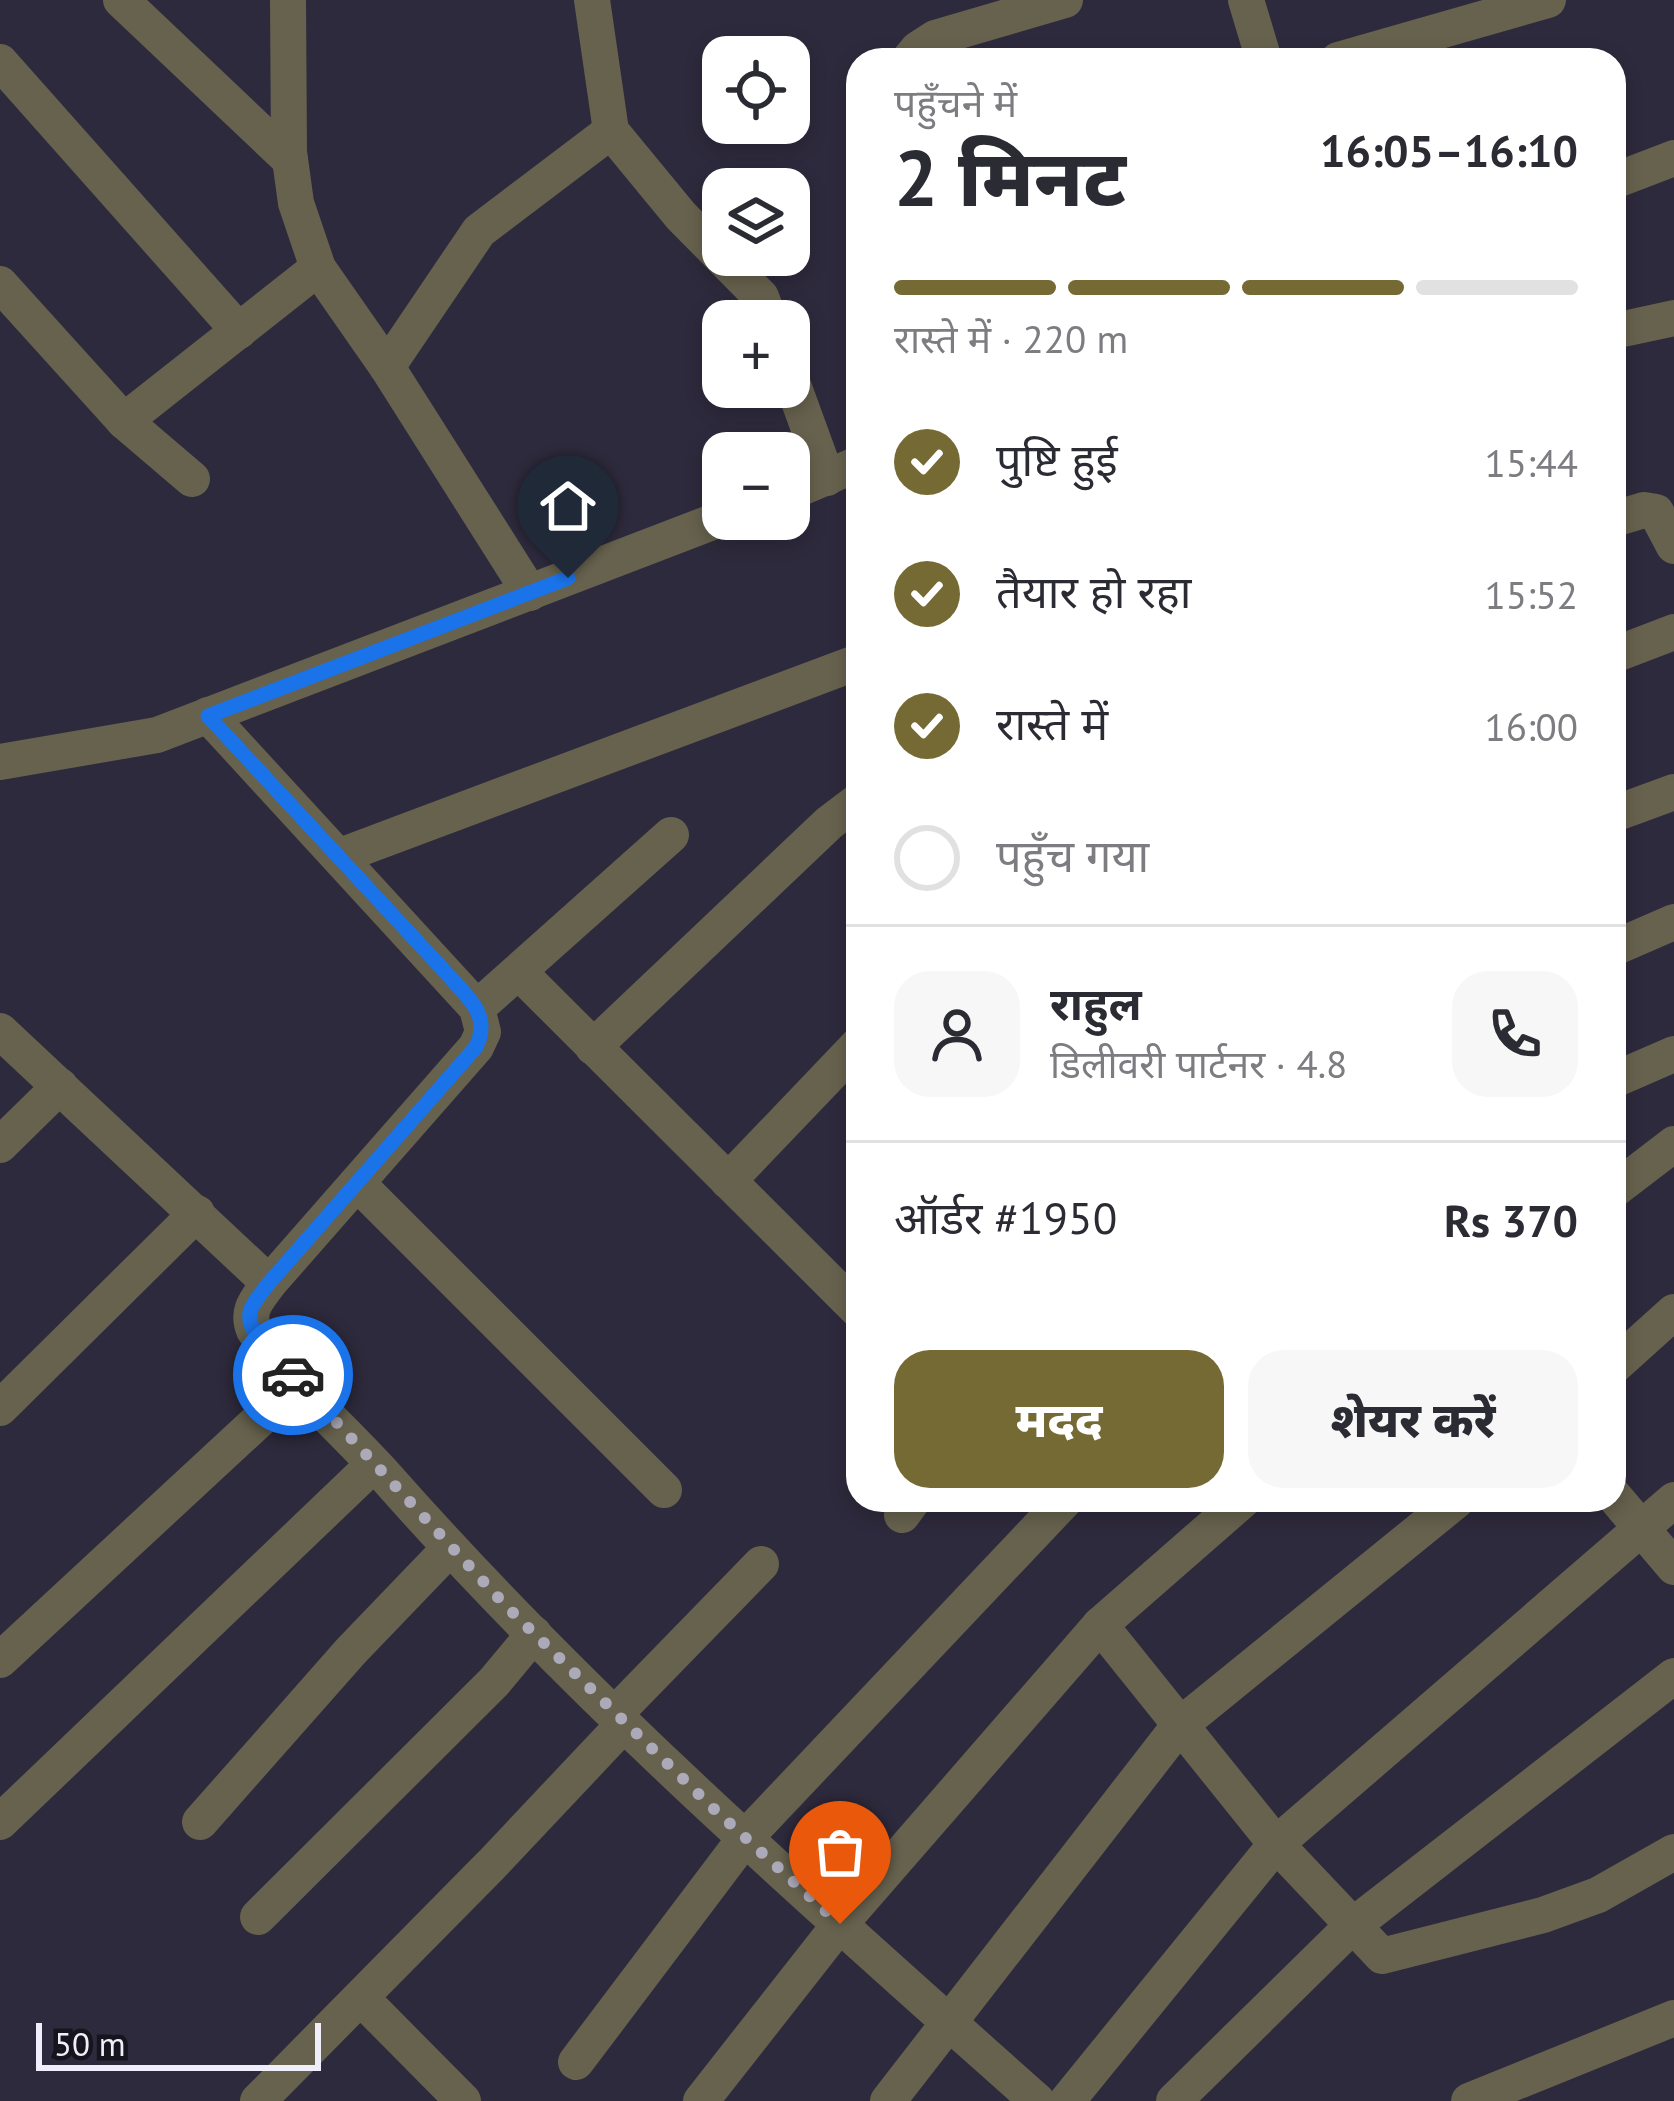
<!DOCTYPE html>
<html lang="hi">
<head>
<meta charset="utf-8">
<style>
  :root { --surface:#fff; --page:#f7f7f7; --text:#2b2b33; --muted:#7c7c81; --line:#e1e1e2; --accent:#756a34 }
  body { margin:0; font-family:"PT Sans","Noto Sans Devanagari",sans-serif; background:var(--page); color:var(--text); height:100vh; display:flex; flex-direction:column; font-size:45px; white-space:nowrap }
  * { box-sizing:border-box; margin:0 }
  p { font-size:39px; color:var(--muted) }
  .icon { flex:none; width:66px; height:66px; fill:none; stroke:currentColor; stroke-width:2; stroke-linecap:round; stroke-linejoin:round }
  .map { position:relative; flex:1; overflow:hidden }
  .side { position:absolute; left:846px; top:48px; width:780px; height:1464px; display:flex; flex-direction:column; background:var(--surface); border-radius:36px; box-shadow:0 6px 18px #0003 }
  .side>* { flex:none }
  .tools { position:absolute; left:702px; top:36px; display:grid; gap:24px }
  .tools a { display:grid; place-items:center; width:108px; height:108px; border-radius:24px; background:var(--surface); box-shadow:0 6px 18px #0003; font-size:60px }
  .scale { position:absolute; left:36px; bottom:30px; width:285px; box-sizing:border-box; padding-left:12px; border:6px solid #f0eefa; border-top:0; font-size:33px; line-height:42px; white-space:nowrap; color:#f0eefa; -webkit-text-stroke:9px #16141d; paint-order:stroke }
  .pin { position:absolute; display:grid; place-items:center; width:102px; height:102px; color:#fff; margin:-123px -51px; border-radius:50% 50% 50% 0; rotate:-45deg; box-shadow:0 0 12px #0007 }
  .pin .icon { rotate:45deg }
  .courier { position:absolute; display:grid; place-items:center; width:120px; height:120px; margin:-60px; border:9px solid #1a73e8; border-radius:50%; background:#fff; color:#222; box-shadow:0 3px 15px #0007 }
  .head em { font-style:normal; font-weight:800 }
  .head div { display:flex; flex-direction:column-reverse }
  .head { display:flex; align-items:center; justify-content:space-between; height:204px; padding:0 48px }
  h1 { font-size:78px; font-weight:800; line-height:90px }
  .bar { display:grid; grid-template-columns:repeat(4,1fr); gap:18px 12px; align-content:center; height:144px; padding:0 48px }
  .bar i { height:15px; border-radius:9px; background:var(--line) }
  .bar .current { background:var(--accent) }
  .bar p { grid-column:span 4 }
  .line { display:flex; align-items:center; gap:30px; padding:0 48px; border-top:3px solid var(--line) }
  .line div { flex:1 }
  .round { display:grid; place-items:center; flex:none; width:126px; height:126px; border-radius:36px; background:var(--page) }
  ol { padding:0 48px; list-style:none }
  li { display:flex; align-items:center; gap:36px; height:132px }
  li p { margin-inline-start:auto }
  li .icon { padding:12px; border-radius:50%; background:var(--accent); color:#fff; stroke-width:4 }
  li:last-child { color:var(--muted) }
  li i { width:66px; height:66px; border:6px solid var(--line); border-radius:50% }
  .action { display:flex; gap:24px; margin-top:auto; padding:24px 48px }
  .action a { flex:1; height:138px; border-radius:36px; background:var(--accent); color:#fff; font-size:48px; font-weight:800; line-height:138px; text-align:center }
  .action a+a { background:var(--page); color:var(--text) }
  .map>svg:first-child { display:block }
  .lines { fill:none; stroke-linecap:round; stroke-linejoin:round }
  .minor { stroke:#67624e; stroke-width:36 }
  .done { stroke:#aca9b8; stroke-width:12; stroke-dasharray:0 21.6 }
  .route { stroke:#1a73e8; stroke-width:15 }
</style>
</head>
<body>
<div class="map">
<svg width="1674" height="2101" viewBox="0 0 1674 2101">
  <rect width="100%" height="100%" fill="#2e2a3d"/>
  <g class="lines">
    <g class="minor">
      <path d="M121,0l169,160"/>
      <path d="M288,0l1,152 7,51 22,65 69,99 143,226"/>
      <path d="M592,0l19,131 70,85 80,81 9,24"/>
      <path d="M1246,0l18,60"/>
      <path d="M909,60l9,-11 17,-11 130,-38"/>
      <path d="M1338,60l210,-60"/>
      <path d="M0,62l239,269"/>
      <path d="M1614,181l60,-23"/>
      <path d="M0,284l124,137 68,58"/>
      <path d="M1614,331l60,-13"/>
      <path d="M387,367l92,-136 132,-100"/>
      <path d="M789,374l38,104"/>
      <path d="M124,421l194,-153"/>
      <path d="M789,493l69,-29"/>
      <path d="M1614,519l30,-9 12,2 18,34"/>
      <path d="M1614,655l60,-23"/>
      <path d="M208,715l269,293 6,24 -7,15 -207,236c-12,17 -23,27 -15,47 35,53 91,101 134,149 198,224 426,423 649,622"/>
      <path d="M0,762l157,-27 566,-217"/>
      <path d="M1614,814l60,-22"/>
      <path d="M340,856l518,-194"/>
      <path d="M1614,948l60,-26"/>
      <path d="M520,973l338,337"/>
      <path d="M477,1008l194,-173"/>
      <path d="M0,1031l269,252"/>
      <path d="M593,1047l236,-224 29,-22"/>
      <path d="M1614,1080l60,-26"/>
      <path d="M0,1145l60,-59"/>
      <path d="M728,1181l130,-136"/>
      <path d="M357,1183l307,307"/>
      <path d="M1614,1190l60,-46"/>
      <path d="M1614,1366l60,-54"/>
      <path d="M0,1408l197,-195"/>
      <path d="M1614,1496l60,71"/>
      <path d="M902,1515l11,-15"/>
      <path d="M1100,1625l176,219 106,112 161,-41 55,-20 76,-43"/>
      <path d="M0,1660l300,-278"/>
      <path d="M615,1714l146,-150"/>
      <path d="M0,1822l374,-358"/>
      <path d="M200,1822l151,-171 98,-102"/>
      <path d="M258,1917l236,-235 40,-48"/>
      <path d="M361,1998l102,103"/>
      <path d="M576,2062l169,-224 320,-338"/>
      <path d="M258,2101l234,-237 132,-140"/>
      <path d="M701,2101l139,-177 260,-299 143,-125"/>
      <path d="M888,2101l291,-375 278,-226"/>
      <path d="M1067,2101l209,-257 398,-344"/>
      <path d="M1174,2101l177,-174 323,-251"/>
      <path d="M1469,2101l205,-83"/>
    </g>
  </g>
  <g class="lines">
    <path class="done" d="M293,1375l213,231 209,204 125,114"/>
    <path class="route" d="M293,1375c-13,-14 -51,-43 -42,-66 4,-9 12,-18 18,-26l207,-236c15,-31 -6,-47 -26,-70l-242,-261 360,-138"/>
  </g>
</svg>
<div class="tools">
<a><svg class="icon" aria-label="locate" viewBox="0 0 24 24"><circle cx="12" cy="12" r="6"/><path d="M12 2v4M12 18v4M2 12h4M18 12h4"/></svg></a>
<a><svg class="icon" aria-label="layers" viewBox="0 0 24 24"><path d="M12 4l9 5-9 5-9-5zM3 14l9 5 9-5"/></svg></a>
<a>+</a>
<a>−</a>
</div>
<div class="scale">50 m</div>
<div class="pin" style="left:840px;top:1924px;background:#ea580c"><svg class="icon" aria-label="bag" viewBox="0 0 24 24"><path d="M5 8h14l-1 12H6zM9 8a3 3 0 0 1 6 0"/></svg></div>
<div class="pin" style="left:568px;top:578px;background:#1f2937"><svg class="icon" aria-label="home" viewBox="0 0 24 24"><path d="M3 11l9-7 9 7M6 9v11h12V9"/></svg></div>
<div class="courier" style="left:293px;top:1375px"><svg class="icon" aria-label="car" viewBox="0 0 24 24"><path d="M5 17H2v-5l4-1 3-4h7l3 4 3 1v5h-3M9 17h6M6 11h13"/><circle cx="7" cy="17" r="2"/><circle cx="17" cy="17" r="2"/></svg></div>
<section class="side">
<div class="head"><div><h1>2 मिनट</h1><p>पहुँचने में</p></div><em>16:05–16:10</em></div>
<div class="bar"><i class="current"></i><i class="current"></i><i class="current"></i><i></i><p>रास्ते में · 220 m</p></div>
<ol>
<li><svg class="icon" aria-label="check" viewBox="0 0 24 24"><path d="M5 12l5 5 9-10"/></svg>पुष्टि हुई<p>15:44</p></li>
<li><svg class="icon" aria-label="check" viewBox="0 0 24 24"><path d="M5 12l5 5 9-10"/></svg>तैयार हो रहा<p>15:52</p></li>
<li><svg class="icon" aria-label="check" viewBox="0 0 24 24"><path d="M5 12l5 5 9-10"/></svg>रास्ते में<p>16:00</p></li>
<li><i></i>पहुँच गया</li>
</ol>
<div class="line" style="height:216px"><a class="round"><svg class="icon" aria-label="person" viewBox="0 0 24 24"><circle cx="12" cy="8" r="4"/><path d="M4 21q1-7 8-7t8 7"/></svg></a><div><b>राहुल</b><p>डिलीवरी पार्टनर · 4.8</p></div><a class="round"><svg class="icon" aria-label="phone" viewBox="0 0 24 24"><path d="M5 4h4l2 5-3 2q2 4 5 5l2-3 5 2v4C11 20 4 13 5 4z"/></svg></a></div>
<div class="line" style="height:156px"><div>ऑर्डर #1950</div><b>Rs 370</b></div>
<div class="action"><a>मदद</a><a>शेयर करें</a></div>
</section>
</div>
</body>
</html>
